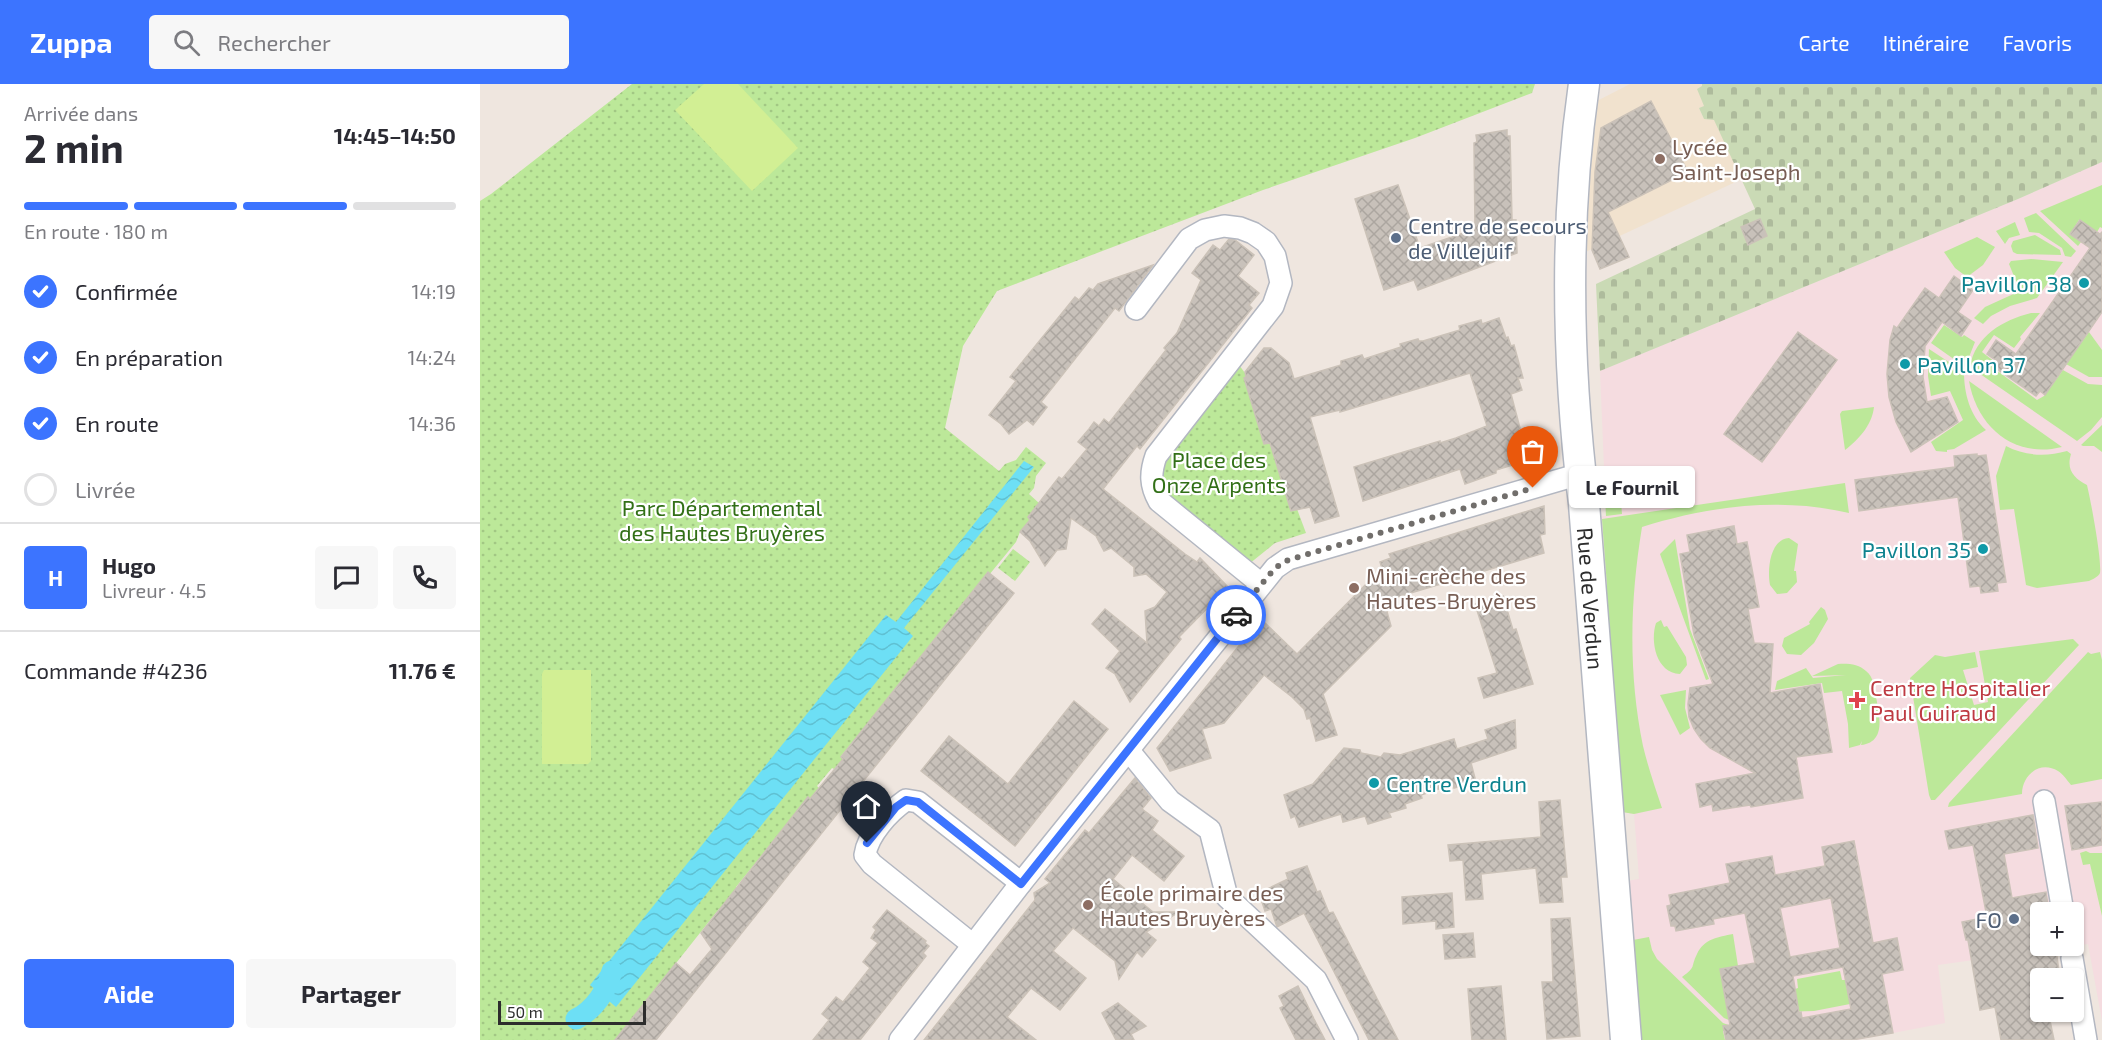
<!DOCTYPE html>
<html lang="fr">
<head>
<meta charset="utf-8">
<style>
  :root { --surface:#fff; --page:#f7f7f7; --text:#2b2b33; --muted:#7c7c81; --line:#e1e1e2; --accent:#3c74ff }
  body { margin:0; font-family:"Exo 2",sans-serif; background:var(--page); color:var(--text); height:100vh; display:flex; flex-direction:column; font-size:22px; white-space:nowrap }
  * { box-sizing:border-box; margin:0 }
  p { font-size:20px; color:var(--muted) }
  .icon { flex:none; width:33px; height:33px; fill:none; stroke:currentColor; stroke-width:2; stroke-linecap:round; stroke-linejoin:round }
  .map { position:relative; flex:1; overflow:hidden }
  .details { display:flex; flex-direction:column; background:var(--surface); width:480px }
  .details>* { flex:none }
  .fabs { position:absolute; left:1550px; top:818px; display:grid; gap:12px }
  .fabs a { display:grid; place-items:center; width:54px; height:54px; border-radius:6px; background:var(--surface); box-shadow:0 2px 4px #0004; font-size:30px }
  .scale { position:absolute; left:18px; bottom:15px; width:148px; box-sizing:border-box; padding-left:6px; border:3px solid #2d2d2d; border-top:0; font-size:16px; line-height:21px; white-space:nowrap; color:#2d2d2d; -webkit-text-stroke:4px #fff; paint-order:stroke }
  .pin { position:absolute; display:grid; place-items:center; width:51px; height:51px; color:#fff; margin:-62px -26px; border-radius:50% 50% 50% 0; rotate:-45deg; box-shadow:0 0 6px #0007 }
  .pin .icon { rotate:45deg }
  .courier { position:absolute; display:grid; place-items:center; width:60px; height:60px; margin:-30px; border:4px solid #3c74ff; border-radius:50%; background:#fff; color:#222; box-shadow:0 2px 8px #0007 }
  .bubble { position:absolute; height:42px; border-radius:6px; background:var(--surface); box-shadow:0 2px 4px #0004; font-size:20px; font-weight:700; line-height:42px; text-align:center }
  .overview em { font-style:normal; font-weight:700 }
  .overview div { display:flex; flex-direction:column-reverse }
  .overview { display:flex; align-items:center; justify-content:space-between; height:102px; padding:0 24px }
  h1 { font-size:39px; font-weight:700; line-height:45px }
  .bar { display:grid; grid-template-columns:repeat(4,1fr); gap:9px 6px; align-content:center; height:72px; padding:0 24px }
  .bar i { height:8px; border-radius:4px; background:var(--line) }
  .bar .on { background:var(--accent) }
  .bar p { grid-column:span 4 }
  .line { display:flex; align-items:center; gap:15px; padding:0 24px; border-top:2px solid var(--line) }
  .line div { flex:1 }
  .round { display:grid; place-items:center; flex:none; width:63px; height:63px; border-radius:6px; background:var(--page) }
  ol { padding:0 24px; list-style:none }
  li { display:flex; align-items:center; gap:18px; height:66px }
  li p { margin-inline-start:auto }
  li .icon { padding:6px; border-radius:50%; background:var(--accent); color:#fff; stroke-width:4 }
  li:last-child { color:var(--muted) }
  li i { width:33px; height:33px; border:3px solid var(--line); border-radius:50% }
  .cta { display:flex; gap:12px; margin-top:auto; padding:12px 24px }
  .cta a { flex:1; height:69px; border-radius:6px; background:var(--accent); color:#fff; font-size:24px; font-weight:700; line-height:69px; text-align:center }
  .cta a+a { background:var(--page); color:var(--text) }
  header { display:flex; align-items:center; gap:36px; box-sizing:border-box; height:84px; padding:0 30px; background:var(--accent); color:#fff }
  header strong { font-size:28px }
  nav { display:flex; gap:33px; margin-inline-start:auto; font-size:21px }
  .search { width:420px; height:54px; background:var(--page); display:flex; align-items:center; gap:15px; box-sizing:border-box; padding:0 21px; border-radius:6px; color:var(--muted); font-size:22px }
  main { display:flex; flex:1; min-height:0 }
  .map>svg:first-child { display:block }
  .education { fill:#f1e2ce }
  .medical { fill:#f5dce0; fill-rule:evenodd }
  .grass { fill:#bce899 }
  .cemetery { fill:url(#cemetery-stones) }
  .park { fill:url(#park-dots) }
  .pitch { fill:#d2ef94 }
  .water { fill:url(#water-waves) }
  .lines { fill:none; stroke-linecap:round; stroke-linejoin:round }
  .canal { stroke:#6ddff5; stroke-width:21 }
  .building { fill:url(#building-cross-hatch); stroke:#cbc2b8; stroke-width:1.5; fill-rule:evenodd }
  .street-casing { stroke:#b3b7c1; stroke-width:24 }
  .secondary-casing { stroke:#b3b7c1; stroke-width:33 }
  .street { stroke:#fff; stroke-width:21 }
  .secondary { stroke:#fff; stroke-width:30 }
  .done { stroke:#716e6b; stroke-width:6; stroke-dasharray:0 10.8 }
  .route { stroke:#3c74ff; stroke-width:8 }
  .education-dot { fill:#8d6e63; stroke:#fff; stroke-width:2 }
  .service-dot { fill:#5c6f8a; stroke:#fff; stroke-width:2 }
  .culture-dot { fill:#0f9aa8; stroke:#fff; stroke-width:2 }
  .health-dot { fill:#e0444e; stroke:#fff; stroke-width:2 }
  .labels { text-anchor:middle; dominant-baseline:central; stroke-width:4.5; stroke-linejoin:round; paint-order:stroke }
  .education-label { font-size:22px; fill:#785e54; stroke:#fff; text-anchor:start }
  .service-label { font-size:22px; fill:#4e5e75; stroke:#fff; text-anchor:start }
  .culture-label { font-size:22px; fill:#0d838f; stroke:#fff; text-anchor:end }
  .park-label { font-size:22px; fill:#327017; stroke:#fff }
  .street-label { font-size:22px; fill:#2d2d2d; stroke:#fff }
  .health-label { font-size:22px; fill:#be3a42; stroke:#fff; text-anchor:start }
</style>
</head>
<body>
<header>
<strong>Zuppa</strong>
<div class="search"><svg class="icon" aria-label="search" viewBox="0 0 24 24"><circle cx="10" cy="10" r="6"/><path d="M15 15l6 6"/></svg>Rechercher</div>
<nav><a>Carte</a><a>Itinéraire</a><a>Favoris</a></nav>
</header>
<main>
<section class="details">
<div class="overview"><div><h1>2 min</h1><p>Arrivée dans</p></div><em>14:45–14:50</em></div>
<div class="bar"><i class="on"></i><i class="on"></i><i class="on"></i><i></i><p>En route · 180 m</p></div>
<ol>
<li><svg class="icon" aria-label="check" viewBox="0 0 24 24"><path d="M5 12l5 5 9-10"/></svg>Confirmée<p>14:19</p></li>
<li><svg class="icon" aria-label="check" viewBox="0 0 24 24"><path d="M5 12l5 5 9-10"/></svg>En préparation<p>14:24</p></li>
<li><svg class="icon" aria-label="check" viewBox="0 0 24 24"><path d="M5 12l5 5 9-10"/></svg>En route<p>14:36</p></li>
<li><i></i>Livrée</li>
</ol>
<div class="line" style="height:108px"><b class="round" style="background:var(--accent);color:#fff">H</b><div><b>Hugo</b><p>Livreur · 4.5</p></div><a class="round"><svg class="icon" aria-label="chat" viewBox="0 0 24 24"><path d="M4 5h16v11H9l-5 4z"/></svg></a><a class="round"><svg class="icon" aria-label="phone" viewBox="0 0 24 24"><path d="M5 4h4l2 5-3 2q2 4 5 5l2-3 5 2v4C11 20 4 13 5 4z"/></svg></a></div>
<div class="line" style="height:78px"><div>Commande #4236</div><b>11.76 €</b></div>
<div class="cta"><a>Aide</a><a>Partager</a></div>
</section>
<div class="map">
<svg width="1622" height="956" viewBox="0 0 1622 956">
  <defs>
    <pattern id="cemetery-stones" width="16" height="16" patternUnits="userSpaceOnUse" patternTransform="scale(1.5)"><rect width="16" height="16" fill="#cadab5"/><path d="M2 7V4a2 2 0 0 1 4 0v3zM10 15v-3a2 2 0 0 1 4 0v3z" fill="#aebb9c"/></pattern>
    <pattern id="park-dots" width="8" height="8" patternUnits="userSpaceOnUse" patternTransform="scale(1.5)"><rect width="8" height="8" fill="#bce899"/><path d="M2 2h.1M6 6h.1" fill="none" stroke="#a2c784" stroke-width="1.8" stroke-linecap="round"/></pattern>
    <pattern id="water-waves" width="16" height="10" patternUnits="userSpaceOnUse" patternTransform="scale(1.5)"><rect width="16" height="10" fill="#6ddff5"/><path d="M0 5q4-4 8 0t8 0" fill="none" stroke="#5fc0d2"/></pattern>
    <pattern id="building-cross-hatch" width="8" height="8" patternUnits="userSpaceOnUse" patternTransform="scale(1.5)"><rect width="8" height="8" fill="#c8c1ba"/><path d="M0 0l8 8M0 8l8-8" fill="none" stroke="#aca6a0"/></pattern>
  </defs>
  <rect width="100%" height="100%" fill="#efe6df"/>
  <path class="education" d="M1150,0h72l3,22 -6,2 5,11h10l28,60 -161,75 14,-152z"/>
  <path class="medical" d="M1622,78v859l-14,-77 -150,21 7,58 -88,17h-215l-15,-159 12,-2 -1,-14 -4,-51 -12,-2 -18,-225 3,-1 -5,-67v-3h4l-6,-145 418,-172zM1560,828h33v33h-33z"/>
  <g class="grass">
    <path d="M1622,101v43l-2,-1 -3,5 -18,-12 -9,14 11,8 -3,4 -38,-35z"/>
    <path d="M1556,129l40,38 -5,6 -6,-1 -3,-8 -23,-15 -10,-1 -5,-14z"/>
    <path d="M1535,138l5,13 -11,3 -4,6 -9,-13z"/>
    <path d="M1555,151l25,15 1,5 -44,-1 -4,-2 -2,-6 2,-5z"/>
    <path d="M1497,153l18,10 -12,18 -16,12 -12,-9 -11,-16z"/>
    <path d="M1551,175l32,3 -26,36 -27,8 -19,10 -8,8 -9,-6 11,-11 35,-16 -11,-27 2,-3z"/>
    <path d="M1551,229h9l-20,24 1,2 -7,9 -20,-13 -12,17 13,10 -2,3 4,2 -1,3 41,30 7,-4 19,-26 25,14 14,1v32l-11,13 -14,11 -107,-74c5,-31 33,-47 61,-54z"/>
    <path d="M1464,241l18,12 2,-2 11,7 -10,25 -34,-24z"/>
    <path d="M1609,248l13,18v27h-13l-23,-13z"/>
    <path d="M1449,265l35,23c0,21 6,44 22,58l-32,19 -7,1v2l-11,-1 -5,-9 32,-22 -13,-29 -19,5 -3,-20z"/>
    <path d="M1489,297l93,66c-48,12 -85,-20 -93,-66z"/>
    <path d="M1394,323c-2,18 -15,32 -29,43l-5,-36 2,-3z"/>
    <path d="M1622,341v27l-8,-6h-11l-2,-1z"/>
    <path d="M1526,362c19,10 40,11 61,5l4,3c-5,16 3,24 16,31 4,17 15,75 13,88 -2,4 -7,6 -11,8l-52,7 -11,-3 -12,-76 -14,1 -4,-34z"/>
    <path d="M1141,383l8,4 5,7 -15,1 3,35 -16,2 -2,-40 7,-8z"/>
    <path d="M1365,399l4,30c-69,-16 -140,-7 -207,14 -12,73 -14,145 1,219 5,21 12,41 19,62l-28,6 -12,-2 -18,-225 3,-1 -5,-67z"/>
    <path d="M1309,454l9,6 -4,27h2l1,11 -10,11 -10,1 -7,-9c-3,-15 0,-46 19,-47z"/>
    <path d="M1195,455l15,90 19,50 -3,1 -46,-126z"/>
    <path d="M1341,523l4,3 3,9 -14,24 -13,12 -14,-1 -5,-8 2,-8 26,-14 -1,-2z"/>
    <path d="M1181,536l3,7 3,-1 19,31 1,8 -7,9c-24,-1 -30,-33 -24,-51z"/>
    <path d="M1593,555l6,6 -144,155h-4l-2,-5 -19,-117 25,-23 10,2 30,-5 3,15 -15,3 11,35 14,-3 -9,-51z"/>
    <path d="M1608,568l3,2 9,-2 2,8v119l-31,6c-4,-5 -8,-11 -13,-14 -18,-11 -36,4 -36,23l-74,13 1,-4z"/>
    <path d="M1358,580c9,-1 21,0 28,7 8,6 8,17 10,26 3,17 11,45 -15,48l1,-4 -2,4 -11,3 -1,-24 -6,-33 -18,2 -2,-10 -47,7 2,-9 29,-13 7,10 33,-3 -34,1z"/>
    <path d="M1206,606l-1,18 5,20 -10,7 -20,-40z"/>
    <path d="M1606,767l4,2h12v63l-12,-52 -7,1 -3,-12z"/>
    <path d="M1253,850l5,32 -18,4 11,51 -7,-3 -42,-41c15,-11 8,-9 15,-23 7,-15 21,-17 36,-20z"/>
    <path d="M1169,853l3,13 5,9 66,64 8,3h16l-24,5 2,9h-85l-7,-100z"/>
    <path d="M1360,887l2,9h3l5,24 -36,7 -34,1 15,-23 3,-1 -1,-9z"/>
  </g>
  <path class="cemetery" d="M1222,0h400v78l-84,37 -418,172 -4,-87 159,-75 -41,-89 -10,-1 -5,-11 5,-2 -7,-17 5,-3z"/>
  <g class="park">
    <path d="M152,0h903l-3,9 -117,45 -152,52 -266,101 -34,55 -18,82 54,43 6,-7 11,-4 10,-13 20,16 -10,13 -2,12 -5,6 10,9 -11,14 2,3 -10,12 -4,10 -175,214 2,3 -9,10 -2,-1 -15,18 2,2 -9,11 -2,-1 -72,89 2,2 -16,21 -3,-1 -104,131h-135v-839l11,-7z"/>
    <path d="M759,281l6,8 19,71 6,-1 21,68 6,-2 9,24 -31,10 -26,21 -85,-70 -4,-7 4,-33z"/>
    <path d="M533,465l17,13 -15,19 -17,-13z"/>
  </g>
  <g class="pitch">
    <path d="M224,0h34l60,64 -46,43 -77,-81z"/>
    <path d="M64,586h47v91l-3,3h-46v-90z"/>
  </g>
  <path class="water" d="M544,377l10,6 -130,161 9,8 -297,371 -26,-22 296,-370 10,7z"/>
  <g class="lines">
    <path class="canal" d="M96,935c18,-9 31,-28 36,-48"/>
  </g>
  <g class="building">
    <path d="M1171,17l37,71 -80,40 21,45 -29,12 -8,-19 3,-78 6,-44z"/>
    <path d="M1027,46v6h3l2,84h4l1,33 -99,37 -4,-10 -30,10 -29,-91 43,-14 22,63 55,-19 -1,-86 3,-1 -1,-7z"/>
    <path d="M1280,135l7,17 -19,9 -7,-18z"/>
    <path d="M1600,136l20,14 2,-2v80l-57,83 -5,-4 -4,5 -42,-29 4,-5 -11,-8 9,-14 20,14 74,-106 -20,-14z"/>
    <path d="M749,155l6,1 19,15 -16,21 21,17 -10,12 3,3 -112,141 -3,-3 -34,43 82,65 12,8 3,-4 28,29 -49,50 2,2 -51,63 -15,-28 -9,-6 14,-17 -28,-27 13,-15 42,34 -2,-32 10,-4 12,-15 -21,-18 -12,2v-9l-23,-19 -7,3 -8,-15 -25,-18 -5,31 -9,1 -12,16 -15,-25 -10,-9 10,-12 -2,-3 31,-40 3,2 25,-30 -9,-7 11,-13 5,-7 5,4 5,-7 5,4 57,-73 -2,-2 13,-15 24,-53 -9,-7 21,-28 7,5z"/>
    <path d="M673,181l-34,46 -4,-3 -74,94 6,5 -14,18 -6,-5 -18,14 -8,-10 -12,-9 27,-34 -6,-4 65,-80 4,3 10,-12 4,2 5,-6z"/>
    <path d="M1474,192l19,14 -15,22 13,9 -10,15 -19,-14 -17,24 -2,31 4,25 20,-5 11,25 -47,30 -15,-30 -7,-25 -2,-23 3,-34 4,-14 3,2 28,-40 14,10z"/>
    <path d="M1019,234l7,20 2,-1 3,9 3,-1 9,33h-5l4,12 -11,4 9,34 -2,1 3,8 -4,1 9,23 -30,9v3l-31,11 -5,-15 -97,32 -9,-34 86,-26v2l16,-5 31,-12 -17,-53 -130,39v-2l-30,7 29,99 -24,7 -5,-16 -19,4 -21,-68 -6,1 -20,-66 2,-1 -1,-5 19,-24h7l18,15 5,16 47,-14v-4l21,-6 2,4 37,-12 -1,-3 18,-5 1,2h4l37,-11 -1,-4 22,-6 1,4z"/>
    <path d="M1318,248l39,28 -75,102 -38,-28z"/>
    <path d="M1497,370v2l9,-1 20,127 -9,1 1,8 -17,2 -1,-7 -10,1 -12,-90 -99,14 -4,-31 100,-13 -1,-11z"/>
    <path d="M1064,422l1,28 -5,1 4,18 -160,48 7,25 -68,68 14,41 -21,6 -6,-23 -3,1 -3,-10 -12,-12 -28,-22 -40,48 -22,6 9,29 -41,13 -13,-23 101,-126h6l33,32 85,-86 -2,-6 11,-4 -2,-4z"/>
    <path d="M1254,442l3,18 10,-2 12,65 -11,2 6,34 19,1 -3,49 50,-9 12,68 -36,5 7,41 -52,9 -1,-2 -37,6 -1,-7 -12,3 -4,-23 59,-11 -45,-25 -9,-9 -7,-10 -5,-12 -1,-13 2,-16 23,-4 -19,-49 -14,-81 10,-2 -3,-17z"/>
    <path d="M508,488l26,21 -358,447h-41l61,-77 14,12 22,-26 -11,-16 107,-136 2,2 33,-40 -2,-2z"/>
    <path d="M1023,512l10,34 3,-1 17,55 -49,14 -6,-20 19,-5 -22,-69z"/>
    <path d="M594,617l34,28 -93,117 -94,-75 28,-35 59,48z"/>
    <path d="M1035,636l1,28 -45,15 5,19 -22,6 -1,-4 -32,11 1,3 -17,6 1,4 -17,5 2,4 -23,7 -3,-8 -22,6 -2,-8 -42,13 -4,-11 -4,2 -7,-23 29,-11 31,-36 16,2 1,3 20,4 3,-4 16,2 54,-16 3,10 31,-10 -3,-9z"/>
    <path d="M655,694l16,20 -9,11 16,12 -6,9 32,26 -20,25 -32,-26 -19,24 40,33h26l-33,20 10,8 -14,17 -5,-5 -18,27 -4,-18 -42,-33 -20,23 33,27 -26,32 -29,-22 -24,29 29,23h-112l111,-140 -1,-7 16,-10 -5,-4 40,-49 4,3z"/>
    <path d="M1080,716l7,77h-6l2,25 -23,1 -4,-35 -55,6 2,25 -17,1 -3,-40 -13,1 -2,-16 93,-8 -2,-35z"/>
    <path d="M1622,718v43l-30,5 -7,-44z"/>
    <path d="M1553,731l5,33 -34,6 8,44 34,-6 3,20h-9v40l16,-2 4,28h-20v33h8l6,29h-53l-6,-33 -15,3 -12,-70h-2l-4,-18 25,-5 -14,-72 -24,4 -4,-18z"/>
    <path d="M1374,757l19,102 24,-5 6,32 -21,4 11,59 -41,7h-126l-3,-14 7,-1 -10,-56 35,-6 -10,-50 -32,6 1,5 -38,7 -1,-5h-4l-4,-20 4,-1 -2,-10 61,-12 -4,-19 46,-8 3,19 50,-9 -3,-19zM1351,814l9,50 -50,9 -10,-49zM1363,883l8,42 -49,9 -1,-6 -2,1 -6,-37z"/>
    <path d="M827,782l10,26 3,-1 9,22 4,-1 65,128h-29l-65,-127 -27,14 -6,-18 -6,2 -6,-18 29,-14 -2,-6z"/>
    <path d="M972,809l2,34 -18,2v-8l-33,3 -1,-27z"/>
    <path d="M407,826l39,31 -1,2 4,3 -6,7 3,3 -66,84h-47l16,-20 -7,-6 14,-17 7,5 27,-34 -7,-6 15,-19 -7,-5 5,-8 -3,-3z"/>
    <path d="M1090,834l10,118 -33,3 -5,-57h11l-2,-63z"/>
    <path d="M993,849l2,24 -30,2 -2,-24z"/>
    <path d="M818,902l16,33 11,21h-29l-16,-32 4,-2 -5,-10z"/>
    <path d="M1021,902l5,54h-34l-4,-51z"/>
    <path d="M638,919l28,23 -15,8 3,6h-18l-14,-27z"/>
  </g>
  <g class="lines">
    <g class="street-casing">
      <g id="street">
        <path d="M656,225l53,-70 16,-9 19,-4 16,2 13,5 13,9 9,14 6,27 -8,23 -117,150c-6,17 -6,29 3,45l102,83"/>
        <path d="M649,667l41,50 40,29 17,67 89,83 31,60"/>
        <path d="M1564,717l19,111"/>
        <path d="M493,861l-101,-81 -7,-9c3,-21 24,-43 41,-55l12,2 103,81"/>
        <path d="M1592,874l14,82"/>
        <path d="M420,956l121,-157 254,-315 13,-9 292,-85"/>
      </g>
    </g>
    <g class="secondary-casing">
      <g id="secondary">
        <path id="s1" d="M1104,0c-20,139 -17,281 0,420l42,536"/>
      </g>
    </g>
    <use href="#street" class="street"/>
    <use href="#secondary" class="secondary"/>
  </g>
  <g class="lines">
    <path class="done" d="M756,531l39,-47 13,-8 245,-72"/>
    <path class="route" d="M387,759l29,-36 10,-7 12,2 103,82 215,-269"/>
  </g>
  <g class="education-dot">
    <circle cx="1180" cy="75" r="6"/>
    <circle cx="874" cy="504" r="6"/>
    <circle cx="608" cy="821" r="6"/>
  </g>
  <g class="service-dot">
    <circle cx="916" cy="154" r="6"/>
    <circle cx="1534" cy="835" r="6"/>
  </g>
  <g class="culture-dot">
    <circle cx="1604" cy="199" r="6"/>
    <circle cx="1425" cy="280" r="6"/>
    <circle cx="1503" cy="465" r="6"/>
    <circle cx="894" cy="699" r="6"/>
  </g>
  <path class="health-dot" d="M1374 607h6v6h6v6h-6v6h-6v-6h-6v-6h6z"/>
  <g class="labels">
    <g class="education-label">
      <text x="1192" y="62">Lycée<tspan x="1192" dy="25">Saint-Joseph</tspan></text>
      <text x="886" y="491">Mini-crèche des<tspan x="886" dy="25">Hautes-Bruyères</tspan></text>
      <text x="620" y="808">École primaire des<tspan x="620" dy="25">Hautes Bruyères</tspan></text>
    </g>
    <g class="service-label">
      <text x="928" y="141">Centre de secours<tspan x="928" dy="25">de Villejuif</tspan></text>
      <text x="1522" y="835" text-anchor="end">FO</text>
    </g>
    <g class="culture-label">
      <text x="1592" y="199">Pavillon 38</text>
      <text x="1437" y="280" text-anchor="start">Pavillon 37</text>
      <text x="1491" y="465">Pavillon 35</text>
      <text x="906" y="699" text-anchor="start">Centre Verdun</text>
    </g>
    <g class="park-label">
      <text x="739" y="375">Place des<tspan x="739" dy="25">Onze Arpents</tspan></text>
      <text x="242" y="423">Parc Départemental<tspan x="242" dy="25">des Hautes Bruyères</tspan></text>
    </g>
    <g class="street-label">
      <text stroke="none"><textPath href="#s1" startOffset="516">Rue de Verdun</textPath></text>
    </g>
    <g class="health-label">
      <text x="1390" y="603">Centre Hospitalier<tspan x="1390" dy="25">Paul Guiraud</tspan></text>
    </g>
  </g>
</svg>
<div class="fabs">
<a>+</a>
<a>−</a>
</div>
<div class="scale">50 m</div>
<div class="pin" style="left:1053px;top:404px;background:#ea580c"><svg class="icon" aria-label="bag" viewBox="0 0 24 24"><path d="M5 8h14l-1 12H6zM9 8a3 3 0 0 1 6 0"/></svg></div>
<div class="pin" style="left:387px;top:759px;background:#1f2937"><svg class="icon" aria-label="home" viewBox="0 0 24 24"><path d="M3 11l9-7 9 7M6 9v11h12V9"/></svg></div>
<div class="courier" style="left:756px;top:531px"><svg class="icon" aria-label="car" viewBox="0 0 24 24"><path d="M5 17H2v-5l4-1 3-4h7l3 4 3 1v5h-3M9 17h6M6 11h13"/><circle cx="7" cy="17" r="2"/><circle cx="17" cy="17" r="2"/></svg></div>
<div class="bubble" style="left:1089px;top:382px;width:126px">Le Fournil</div>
</div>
</main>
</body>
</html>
